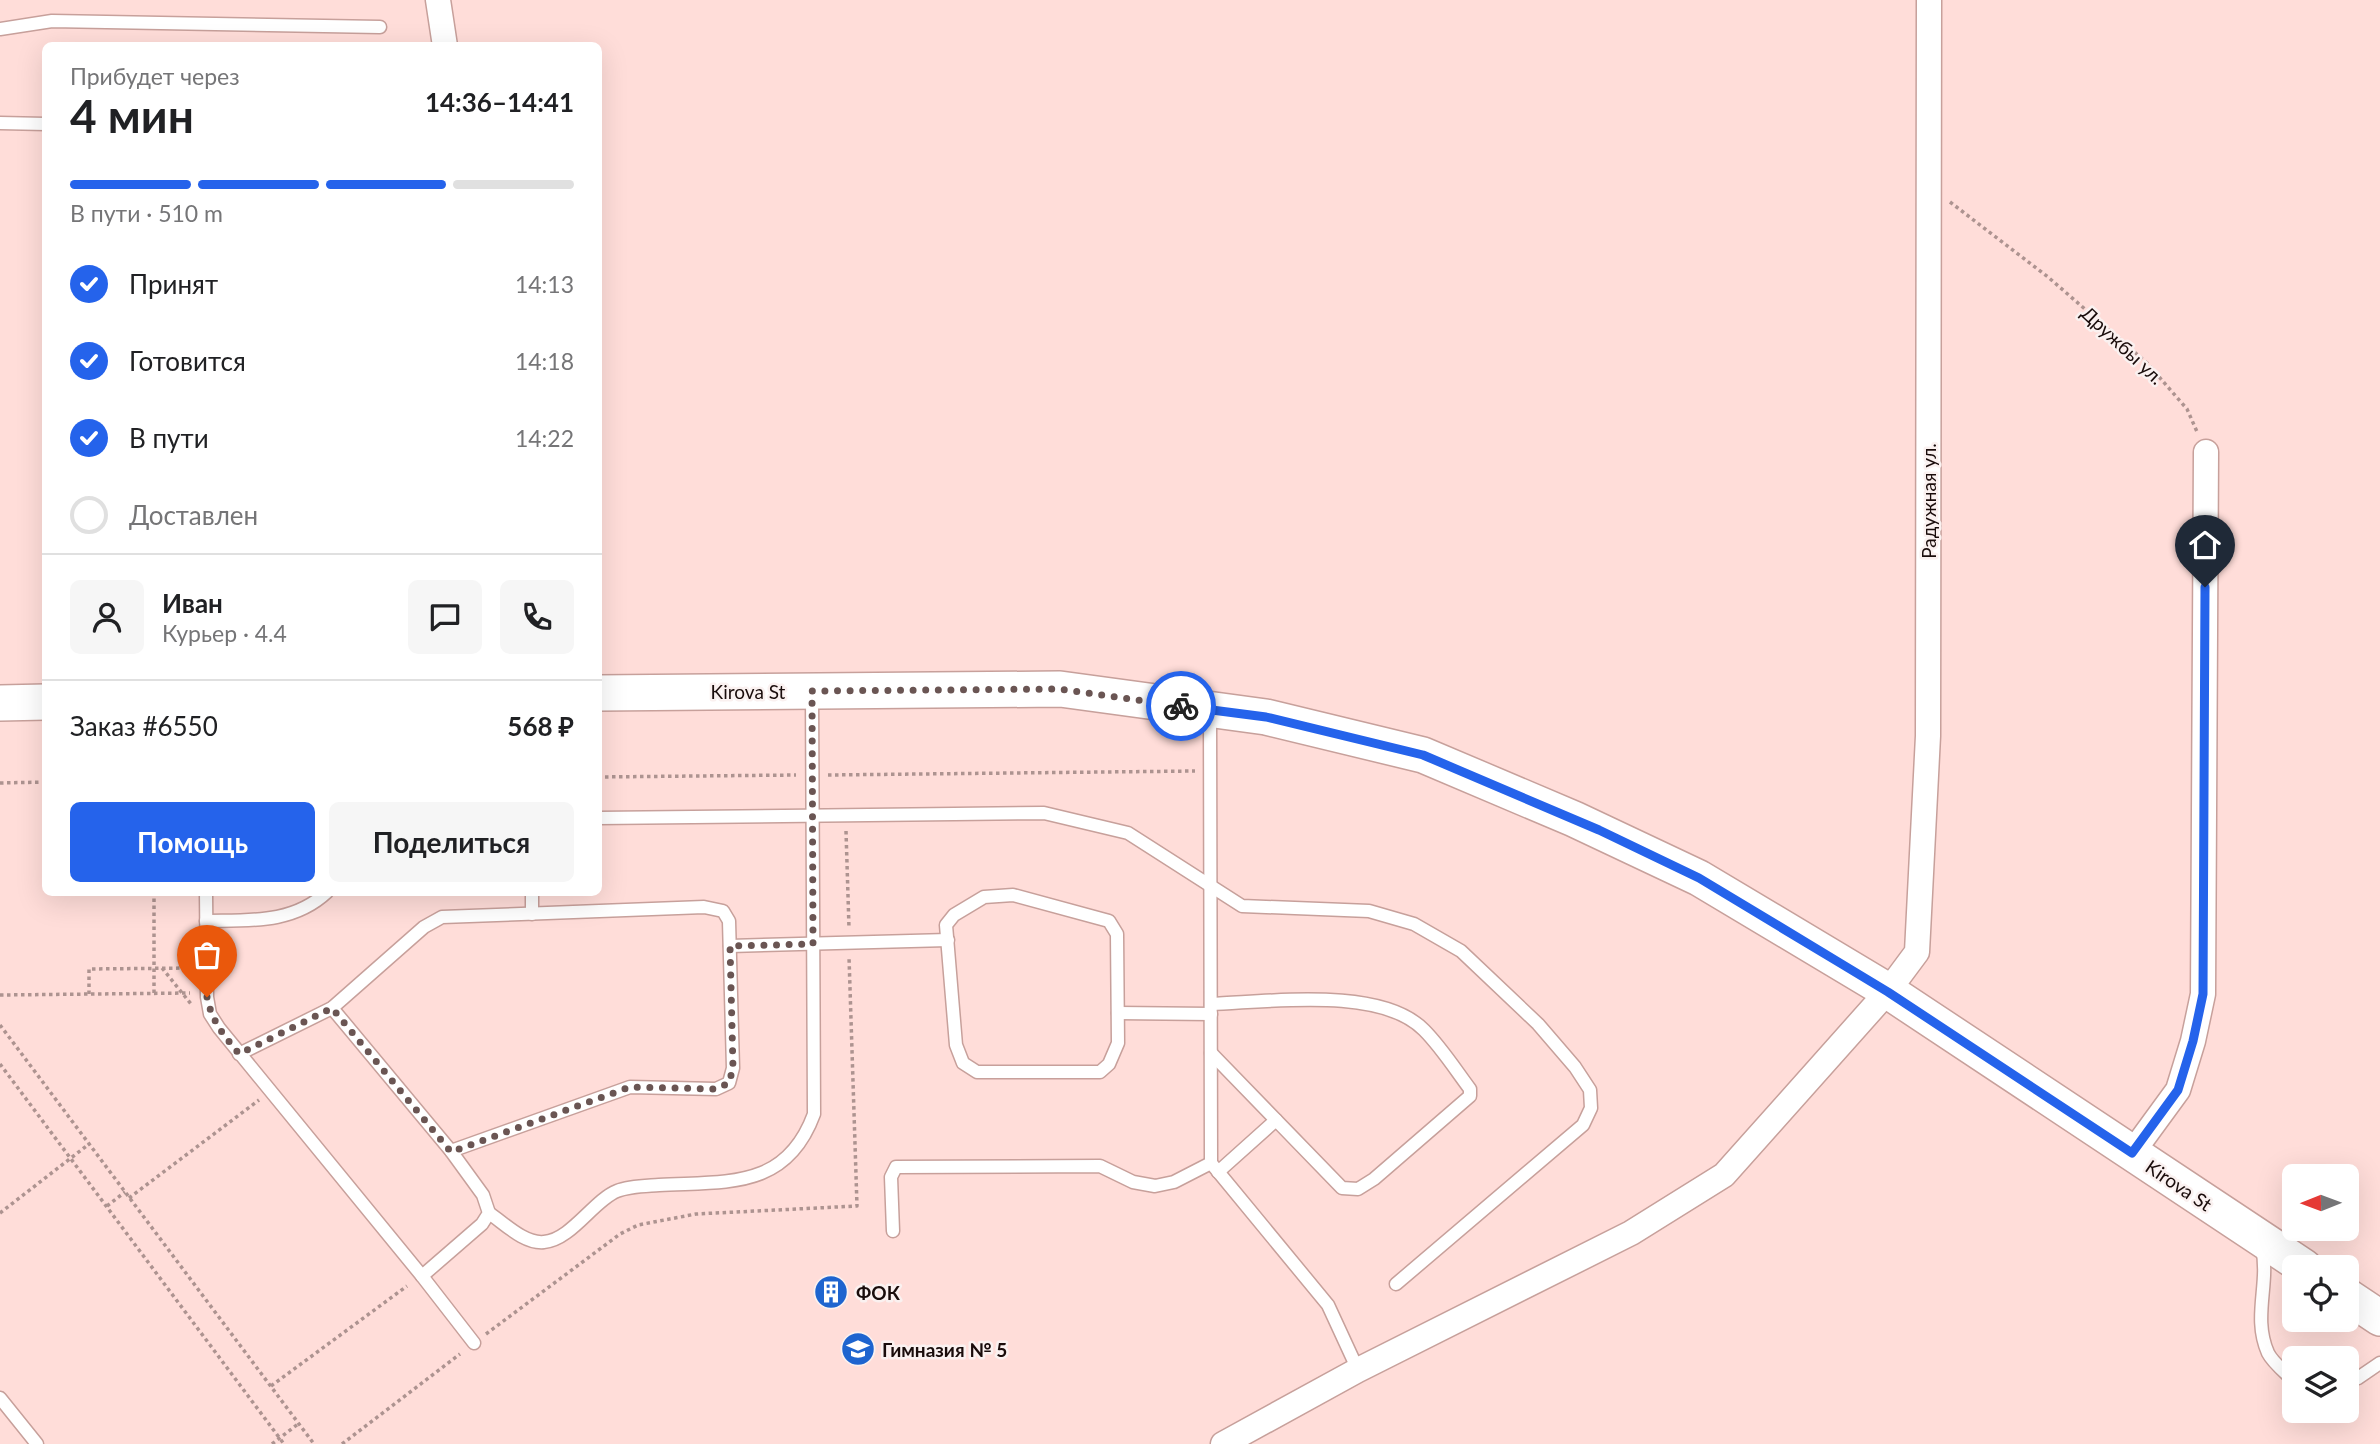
<!DOCTYPE html>
<html lang="ru">
<head>
<meta charset="utf-8">
<style>
  :root { --surface:#fff; --page:#f6f6f6; --text:#202124; --muted:#757577; --line:#e0e0e0; --accent:#2563eb }
  body { margin:0; font-family:Lato,sans-serif; background:var(--page); color:var(--text); height:100vh; display:flex; flex-direction:column; font-size:26px; white-space:nowrap }
  * { box-sizing:border-box; margin:0 }
  p { font-size:23px; color:var(--muted) }
  .icon { flex:none; width:38px; height:38px; fill:none; stroke:currentColor; stroke-width:2; stroke-linecap:round; stroke-linejoin:round }
  .map { position:relative; flex:1; overflow:hidden }
  .side { position:absolute; left:42px; top:42px; width:560px; height:854px; display:flex; flex-direction:column; background:var(--surface); border-radius:10px; box-shadow:0 7px 28px #0002 }
  .side>* { flex:none }
  .needle { width:46px; rotate:269deg }
  .fabs { position:absolute; left:2282px; top:1164px; display:grid; gap:14px }
  .fabs a { display:grid; place-items:center; width:77px; height:77px; border-radius:10px; background:var(--surface); box-shadow:0 7px 28px #0002; font-size:35px }
  .pin { position:absolute; display:grid; place-items:center; width:60px; height:60px; color:#fff; margin:-72px -30px; border-radius:50% 50% 50% 0; rotate:-45deg; box-shadow:0 0 7px #0007 }
  .pin .icon { rotate:45deg }
  .courier { position:absolute; display:grid; place-items:center; width:70px; height:70px; margin:-35px; border:5px solid #2563eb; border-radius:50%; background:#fff; color:#222; box-shadow:0 2px 9px #0007 }
  .head em { font-style:normal; font-weight:700 }
  .head div { display:flex; flex-direction:column-reverse }
  .head { display:flex; align-items:center; justify-content:space-between; height:119px; padding:0 28px }
  h1 { font-size:46px; font-weight:700; line-height:52px }
  .bar { display:grid; grid-template-columns:repeat(4,1fr); gap:10px 7px; align-content:center; height:84px; padding:0 28px }
  .bar i { height:9px; border-radius:5px; background:var(--line) }
  .bar .selected { background:var(--accent) }
  .bar p { grid-column:span 4 }
  .line { display:flex; align-items:center; gap:18px; padding:0 28px; border-top:2px solid var(--line) }
  .line div { flex:1 }
  .round { display:grid; place-items:center; flex:none; width:74px; height:74px; border-radius:10px; background:var(--page) }
  ol { padding:0 28px; list-style:none }
  li { display:flex; align-items:center; gap:21px; height:77px }
  li p { margin-inline-start:auto }
  li .icon { padding:7px; border-radius:50%; background:var(--accent); color:#fff; stroke-width:4 }
  li:last-child { color:var(--muted) }
  li i { width:38px; height:38px; border:4px solid var(--line); border-radius:50% }
  .action { display:flex; gap:14px; margin-top:auto; padding:14px 28px }
  .action a { flex:1; height:80px; border-radius:10px; background:var(--accent); color:#fff; font-size:28px; font-weight:700; line-height:80px; text-align:center }
  .action a+a { background:var(--page); color:var(--text) }
  .map>svg:first-child { display:block }
  .lines { fill:none; stroke-linecap:round; stroke-linejoin:round }
  .lane-casing { stroke:#c7a09b; stroke-width:15 }
  .street-casing { stroke:#c7a09b; stroke-width:27 }
  .secondary-casing { stroke:#c7a09b; stroke-width:38 }
  .path { stroke:#ad9390; stroke-width:3.5; stroke-dasharray:3.5 3.5; stroke-linecap:butt }
  .lane { stroke:#fff; stroke-width:12 }
  .street { stroke:#fff; stroke-width:24 }
  .secondary { stroke:#fff; stroke-width:35 }
  .done { stroke:#6a5553; stroke-width:7; stroke-dasharray:0 12.6 }
  .route { stroke:#2563eb; stroke-width:9 }
  .labels { text-anchor:middle; dominant-baseline:central; stroke-width:5; stroke-linejoin:round; paint-order:stroke }
  .street-label { font-size:19px; fill:#190c0b; stroke:#faf1f0 }
  .poi-label { font-size:19px; font-weight:bold; fill:#190c0b; stroke:#faf1f0; text-anchor:start }
</style>
</head>
<body>
<div class="map">
<svg width="2380" height="1444" viewBox="0 0 2380 1444">
  <rect width="100%" height="100%" fill="#ffddd9"/>
  <g class="lines">
    <g class="lane-casing">
      <g id="lane">
        <path d="M0,29l52,-8 328,6"/>
        <path d="M0,123l46,1"/>
        <path d="M1210,712l1,451 117,142 30,65"/>
        <path d="M598,818l446,-5 84,20 114,73 127,5 45,13 47,27 77,73 37,43 15,23 1,18 -8,17 -187,159"/>
        <path d="M206,892l1,105 3,17 9,14 203,248 52,67"/>
        <path d="M532,892v22"/>
        <path d="M1013,895l96,26 8,13 1,109 -9,21 -9,8h-123l-14,-9 -7,-18 -10,-120 8,-10 30,-18z"/>
        <path d="M206,921c43,-1 87,3 121,-29"/>
        <path d="M730,946l218,-6"/>
        <path d="M332,1008l119,143 32,44 6,18 -7,11 -60,52"/>
        <path d="M1118,1013l93,1"/>
        <path d="M1211,1053l131,135 16,1 16,-10 96,-83v-7c-15,-20 -29,-42 -46,-59 -43,-44 -156,-28 -213,-26"/>
        <path d="M239,1054l93,-46 92,-81 18,-10 262,-10 19,4 6,10 4,147 -4,15 -13,6 -86,-2 -179,64"/>
        <path d="M1218,1172l58,-52"/>
        <path d="M489,1213c15,10 35,31 55,29 27,-2 50,-42 73,-51 12,-5 29,-5 42,-6 68,-4 127,5 155,-71l-2,-421"/>
        <path d="M893,1231l-2,-54 5,-10 204,-1 33,16 22,4 19,-4 37,-19"/>
        <path d="M2262,1248c8,36 -10,69 6,105 5,10 18,20 26,28"/>
        <path d="M2347,1382l11,-4 22,-15"/>
        <path d="M0,1398l37,46"/>
      </g>
    </g>
    <g class="street-casing">
      <g id="street">
        <path d="M438,0l7,46"/>
        <path d="M2132,1153l46,-63 15,-49 10,-47 3,-542"/>
        <path d="M1223,1444l135,-74 273,-137 93,-58 164,-184 29,-39 11,-216 1,-736"/>
      </g>
    </g>
    <g class="secondary-casing">
      <g id="secondary">
        <path d="M598,693l462,-4 206,28 157,38 151,64 125,59 189,113 416,276"/>
        <path d="M0,703l46,-1"/>
        <path d="M2347,1296l33,22"/>
      </g>
    </g>
    <g class="path">
      <path d="M1950,202l98,75 99,86 40,46 11,25"/>
      <path d="M828,775l367,-4"/>
      <path d="M598,777l198,-2"/>
      <path d="M0,783l46,-1"/>
      <path d="M846,831l3,97"/>
      <path d="M162,968l29,36"/>
      <path d="M154,993v-101"/>
      <path d="M89,994v-25l102,-1"/>
      <path d="M0,995l190,-2"/>
      <path d="M0,1025l314,419"/>
      <path d="M0,1064l284,380"/>
      <path d="M129,1198l130,-98"/>
      <path d="M107,1206l18,-14"/>
      <path d="M0,1213l89,-69"/>
      <path d="M486,1334l134,-100 18,-9 58,-11 161,-8 -8,-249"/>
      <path d="M271,1386l136,-100"/>
      <path d="M272,1444l26,-20"/>
      <path d="M342,1444l118,-90"/>
    </g>
    <use href="#lane" class="lane"/>
    <use href="#street" class="street"/>
    <use href="#secondary" class="secondary"/>
  </g>
  <g class="lines">
    <path class="done" d="M207,997c5,25 16,37 32,57l93,-46 119,144 179,-65 86,2 13,-6 4,-15 -3,-122 83,-2 -1,-253 247,-2 122,17"/>
    <path class="route" d="M1181,706l85,11 157,38 176,75 100,48 141,85 48,29 244,161 46,-63 15,-49 10,-47 2,-407"/>
  </g>
  <defs>
    <g id="building-disc" transform="scale(1.75)"><circle r="9.5" fill="#1e64cf" stroke="#faf1f0"/><path d="M-4-6H4V6H1V3H-1V6H-4ZM-2.5-4.3h1.7v1.8h-1.7ZM.8-4.3h1.7v1.8H.8ZM-2.5-1h1.7V.8h-1.7ZM.8-1h1.7V.8H.8Z" fill="#fff"/></g>
    <g id="school-disc" transform="scale(1.75)"><circle r="9.5" fill="#1e64cf" stroke="#faf1f0"/><path d="M0-5L7-2L0 1L-7-2ZM-4 1L0 2.5L4 1V4Q0 6-4 4Z" fill="#fff"/></g>
  </defs>
  <g fill-rule="evenodd">
    <use href="#building-disc" x="831" y="1292"/>
    <use href="#school-disc" x="858" y="1349"/>
  </g>
  <g class="labels">
    <g class="street-label">
      <text transform="translate(2123 345) rotate(43)">Дружбы ул.</text>
      <text transform="translate(1928 501) rotate(-90)">Радужная ул.</text>
      <text x="748" y="691">Kirova St</text>
      <text transform="translate(2179 1185) rotate(34)">Kirova St</text>
    </g>
    <g class="poi-label">
      <text x="856" y="1292">ФОК</text>
      <text x="882" y="1349">Гимназия № 5</text>
    </g>
  </g>
</svg>
<div class="fabs">
<a><svg class="needle" viewBox="-14 -14 28 28"><path d="M0-13l5 13h-10z" fill="#e53935"/><path d="M0 13l5-13h-10z" fill="#757577"/></svg></a>
<a><svg class="icon" aria-label="locate" viewBox="0 0 24 24"><circle cx="12" cy="12" r="6"/><path d="M12 2v4M12 18v4M2 12h4M18 12h4"/></svg></a>
<a><svg class="icon" aria-label="layers" viewBox="0 0 24 24"><path d="M12 4l9 5-9 5-9-5zM3 14l9 5 9-5"/></svg></a>
</div>
<div class="pin" style="left:207px;top:997px;background:#ea580c"><svg class="icon" aria-label="bag" viewBox="0 0 24 24"><path d="M5 8h14l-1 12H6zM9 8a3 3 0 0 1 6 0"/></svg></div>
<div class="pin" style="left:2205px;top:587px;background:#1f2937"><svg class="icon" aria-label="home" viewBox="0 0 24 24"><path d="M3 11l9-7 9 7M6 9v11h12V9"/></svg></div>
<div class="courier" style="left:1181px;top:706px"><svg class="icon" aria-label="bike" viewBox="0 0 24 24"><circle cx="6" cy="16" r="4"/><circle cx="18" cy="16" r="4"/><path d="M6 16l4-8h5l3 8M10 8l3 8H6M13 5h3"/></svg></div>
<section class="side">
<div class="head"><div><h1>4 мин</h1><p>Прибудет через</p></div><em>14:36–14:41</em></div>
<div class="bar"><i class="selected"></i><i class="selected"></i><i class="selected"></i><i></i><p>В пути · 510 m</p></div>
<ol>
<li><svg class="icon" aria-label="check" viewBox="0 0 24 24"><path d="M5 12l5 5 9-10"/></svg>Принят<p>14:13</p></li>
<li><svg class="icon" aria-label="check" viewBox="0 0 24 24"><path d="M5 12l5 5 9-10"/></svg>Готовится<p>14:18</p></li>
<li><svg class="icon" aria-label="check" viewBox="0 0 24 24"><path d="M5 12l5 5 9-10"/></svg>В пути<p>14:22</p></li>
<li><i></i>Доставлен</li>
</ol>
<div class="line" style="height:126px"><a class="round"><svg class="icon" aria-label="person" viewBox="0 0 24 24"><circle cx="12" cy="8" r="4"/><path d="M4 21q1-7 8-7t8 7"/></svg></a><div><b>Иван</b><p>Курьер · 4.4</p></div><a class="round"><svg class="icon" aria-label="chat" viewBox="0 0 24 24"><path d="M4 5h16v11H9l-5 4z"/></svg></a><a class="round"><svg class="icon" aria-label="phone" viewBox="0 0 24 24"><path d="M5 4h4l2 5-3 2q2 4 5 5l2-3 5 2v4C11 20 4 13 5 4z"/></svg></a></div>
<div class="line" style="height:91px"><div>Заказ #6550</div><b>568 ₽</b></div>
<div class="action"><a>Помощь</a><a>Поделиться</a></div>
</section>
</div>
</body>
</html>
